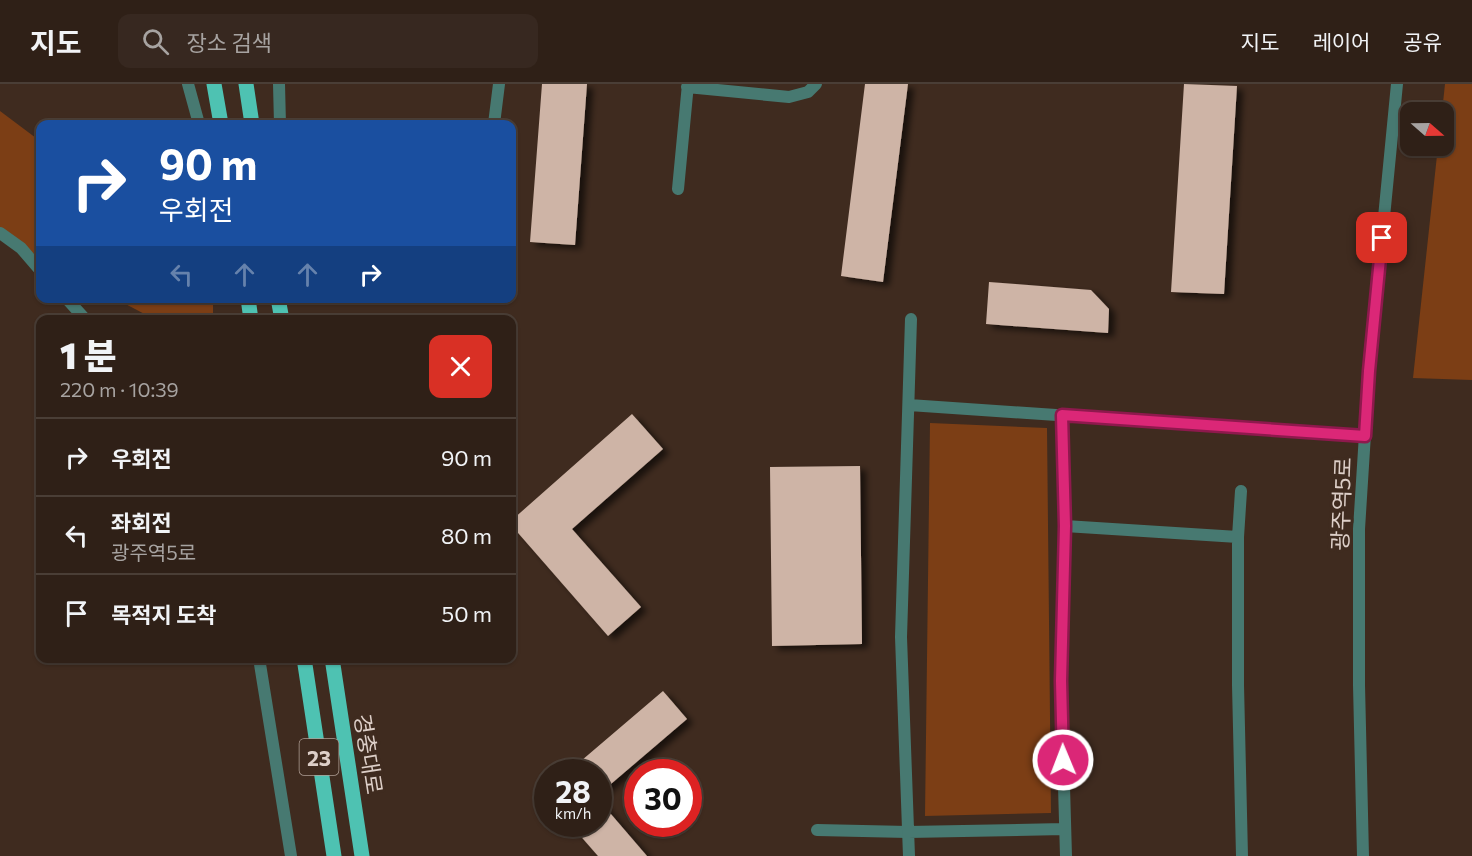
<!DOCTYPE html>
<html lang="ko">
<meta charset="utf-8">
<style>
body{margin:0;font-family:Commissioner,"Noto Sans KR",sans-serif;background:#372820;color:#f1f3f6;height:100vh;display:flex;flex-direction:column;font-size:22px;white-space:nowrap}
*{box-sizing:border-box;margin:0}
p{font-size:20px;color:#a7a3a1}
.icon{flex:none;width:33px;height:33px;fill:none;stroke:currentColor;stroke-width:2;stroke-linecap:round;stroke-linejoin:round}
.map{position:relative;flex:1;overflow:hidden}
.panel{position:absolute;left:36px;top:231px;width:480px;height:348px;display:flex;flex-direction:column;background:#2f2017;border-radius:12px;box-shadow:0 2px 4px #0004,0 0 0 2px #4a3e36}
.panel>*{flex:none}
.banner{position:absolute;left:36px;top:36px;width:480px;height:183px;border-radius:12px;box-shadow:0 2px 4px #0004,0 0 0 2px #4a3e36;background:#1a4fa0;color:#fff;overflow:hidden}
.needle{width:39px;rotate:110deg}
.controls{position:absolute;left:1400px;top:18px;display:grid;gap:12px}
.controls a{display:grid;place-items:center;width:54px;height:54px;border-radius:12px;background:#2f2017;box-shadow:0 2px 4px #0004,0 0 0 2px #4a3e36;font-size:30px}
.speed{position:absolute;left:534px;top:675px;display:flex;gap:12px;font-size:30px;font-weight:700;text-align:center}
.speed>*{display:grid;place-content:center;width:78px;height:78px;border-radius:50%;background:#2f2017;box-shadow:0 2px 4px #0004,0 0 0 2px #4a3e36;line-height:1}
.speed small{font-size:15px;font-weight:400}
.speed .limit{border:9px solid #d22;background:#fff;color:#111}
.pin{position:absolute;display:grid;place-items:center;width:51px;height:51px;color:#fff;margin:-26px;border-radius:12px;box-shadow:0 3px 9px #0006}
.me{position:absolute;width:66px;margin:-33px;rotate:359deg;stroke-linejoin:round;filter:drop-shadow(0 0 4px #0008)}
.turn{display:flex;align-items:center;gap:21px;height:126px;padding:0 24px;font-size:27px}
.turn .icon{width:78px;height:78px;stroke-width:2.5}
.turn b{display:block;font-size:42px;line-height:51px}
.lanes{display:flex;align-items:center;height:57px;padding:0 24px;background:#0003;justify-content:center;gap:30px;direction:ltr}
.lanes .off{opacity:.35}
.round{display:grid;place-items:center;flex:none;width:63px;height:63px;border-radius:12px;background:#372820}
.overview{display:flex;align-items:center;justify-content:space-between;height:102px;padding:0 24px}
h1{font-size:36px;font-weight:800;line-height:45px}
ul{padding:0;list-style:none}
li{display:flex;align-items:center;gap:18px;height:78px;padding:0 24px;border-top:2px solid #4a3e36}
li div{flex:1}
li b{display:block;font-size:22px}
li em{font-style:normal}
header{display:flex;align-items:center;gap:36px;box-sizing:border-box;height:84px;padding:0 30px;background:#2f2017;border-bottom:2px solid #4a3e36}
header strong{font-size:28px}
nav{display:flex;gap:33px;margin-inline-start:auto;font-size:21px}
.search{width:420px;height:54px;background:#372820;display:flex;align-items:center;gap:15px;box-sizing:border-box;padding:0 21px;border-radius:12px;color:#a7a3a1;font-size:22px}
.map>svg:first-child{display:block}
.green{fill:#7c3e15}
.building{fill:#ceb4a6;filter:url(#shadow)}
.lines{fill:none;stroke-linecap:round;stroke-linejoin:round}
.service{stroke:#477971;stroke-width:12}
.minor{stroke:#477971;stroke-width:12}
.tertiary{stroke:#477971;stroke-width:12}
.primary{stroke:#4ec2b2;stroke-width:15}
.route-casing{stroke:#8e194d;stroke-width:15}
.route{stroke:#db2777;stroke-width:10}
.labels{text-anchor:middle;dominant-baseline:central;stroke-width:6;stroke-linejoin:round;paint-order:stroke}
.shield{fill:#3f2b1f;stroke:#ae9e95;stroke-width:1.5}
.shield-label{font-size:21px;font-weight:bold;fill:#ddcfc8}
.street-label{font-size:22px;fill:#ddcfc8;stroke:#3f2b1f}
</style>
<header>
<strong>지도</strong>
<div class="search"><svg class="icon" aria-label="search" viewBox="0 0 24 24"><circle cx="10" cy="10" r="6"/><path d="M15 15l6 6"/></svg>장소 검색</div>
<nav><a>지도</a><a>레이어</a><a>공유</a></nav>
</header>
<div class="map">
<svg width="1472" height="772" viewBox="0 0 1472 772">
<defs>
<filter id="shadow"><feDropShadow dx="6" dy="4" stdDeviation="3" flood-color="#0009"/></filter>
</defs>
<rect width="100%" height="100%" fill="#3f2b1f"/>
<!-- green -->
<path class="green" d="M1445 0H1472V296L1413 294 1438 62H1443L1442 28Z
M0 27 40 57V173L0 151Z
M116 215H213V235H154Z
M930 339 1047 344 1051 729 925 732Z"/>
<!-- building -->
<path class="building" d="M542 0H587L575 161 530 158Z
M865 0H908L883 198 841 192Z
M1184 0 1237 2 1224 210 1171 208Z
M989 198 1091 206 1109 225 1108 249 986 240Z
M632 330 663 365 572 445 641 523 608 552 512 442V436Z
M860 382 862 560 772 562 770 383Z
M663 607 687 635 598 711V688H568Z
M598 715 647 772H598L570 740H598Z"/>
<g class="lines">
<!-- service -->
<path class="service" d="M687 3 789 13 808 8 816 0
M494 40 499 0
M678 105 688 0
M817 746 908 748"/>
<!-- minor -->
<path class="minor" d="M0 149 21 164 40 186
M66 214 86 236
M909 321 1365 352
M1062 331 1065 442 1061 597 1066 772
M1241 407 1238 453V601L1242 772
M1065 442 1238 453
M219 574V575
M259 574 291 772
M908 748 1064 745
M909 772 901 553 911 235"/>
<!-- tertiary -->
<path class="tertiary" d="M188 0 199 40
M279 0 280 40
M1363 772 1359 601V445L1369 287 1397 0"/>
<!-- primary -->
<path class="primary" d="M214 0 221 40
M246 0 252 40
M248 214 251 236
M278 214 282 236
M304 574 334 772
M332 574 362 772"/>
</g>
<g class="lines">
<!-- route casing -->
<g class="route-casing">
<path id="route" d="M1063 676 1061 597 1065 442 1062 331 1365 352 1369 287 1382 154"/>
</g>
<!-- route -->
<use href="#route" class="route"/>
</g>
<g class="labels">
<!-- shield labels -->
<rect class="shield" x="299.5" y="655" width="39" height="36" rx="4.5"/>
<g class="shield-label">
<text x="319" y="673">23</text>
</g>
<!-- street labels -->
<g class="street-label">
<text transform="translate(1341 420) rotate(-88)">광주역5로</text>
<text transform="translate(369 670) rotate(81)">경충대로</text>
</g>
</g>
</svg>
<div class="controls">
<a><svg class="needle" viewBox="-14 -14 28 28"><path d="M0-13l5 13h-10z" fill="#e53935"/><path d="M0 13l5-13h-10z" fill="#a7a3a1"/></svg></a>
</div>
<div class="speed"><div>28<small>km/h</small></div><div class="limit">30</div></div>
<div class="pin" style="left:1382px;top:154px;background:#d93025"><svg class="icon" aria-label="arrive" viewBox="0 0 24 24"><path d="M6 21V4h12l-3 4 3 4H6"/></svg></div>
<svg class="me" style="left:1063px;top:676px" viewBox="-20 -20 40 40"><circle r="17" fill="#db2777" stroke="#fff" stroke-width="3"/><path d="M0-11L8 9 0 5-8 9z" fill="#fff"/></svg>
<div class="banner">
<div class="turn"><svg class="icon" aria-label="right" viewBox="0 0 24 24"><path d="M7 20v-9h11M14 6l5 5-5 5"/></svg><div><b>90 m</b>우회전</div></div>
<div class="lanes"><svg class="icon off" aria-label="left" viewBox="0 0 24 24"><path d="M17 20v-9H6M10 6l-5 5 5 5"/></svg><svg class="icon off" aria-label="ahead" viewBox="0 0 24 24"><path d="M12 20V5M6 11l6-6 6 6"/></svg><svg class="icon off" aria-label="ahead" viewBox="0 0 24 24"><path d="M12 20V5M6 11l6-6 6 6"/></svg><svg class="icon" aria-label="right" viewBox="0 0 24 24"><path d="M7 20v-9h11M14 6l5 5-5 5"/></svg></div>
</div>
<section class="panel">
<div class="overview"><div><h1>1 분</h1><p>220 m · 10:39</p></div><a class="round" style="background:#d93025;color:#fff"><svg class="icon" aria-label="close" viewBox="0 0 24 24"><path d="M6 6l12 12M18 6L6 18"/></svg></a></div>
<ul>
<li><svg class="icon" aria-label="right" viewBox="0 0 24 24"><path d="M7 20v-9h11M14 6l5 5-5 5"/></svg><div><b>우회전</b></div><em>90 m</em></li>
<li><svg class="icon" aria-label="left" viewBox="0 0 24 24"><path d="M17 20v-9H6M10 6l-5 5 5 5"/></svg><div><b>좌회전</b><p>광주역5로</p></div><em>80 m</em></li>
<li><svg class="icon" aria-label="arrive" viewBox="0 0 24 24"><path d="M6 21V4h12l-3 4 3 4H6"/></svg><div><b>목적지 도착</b></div><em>50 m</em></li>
</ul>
</section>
</div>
